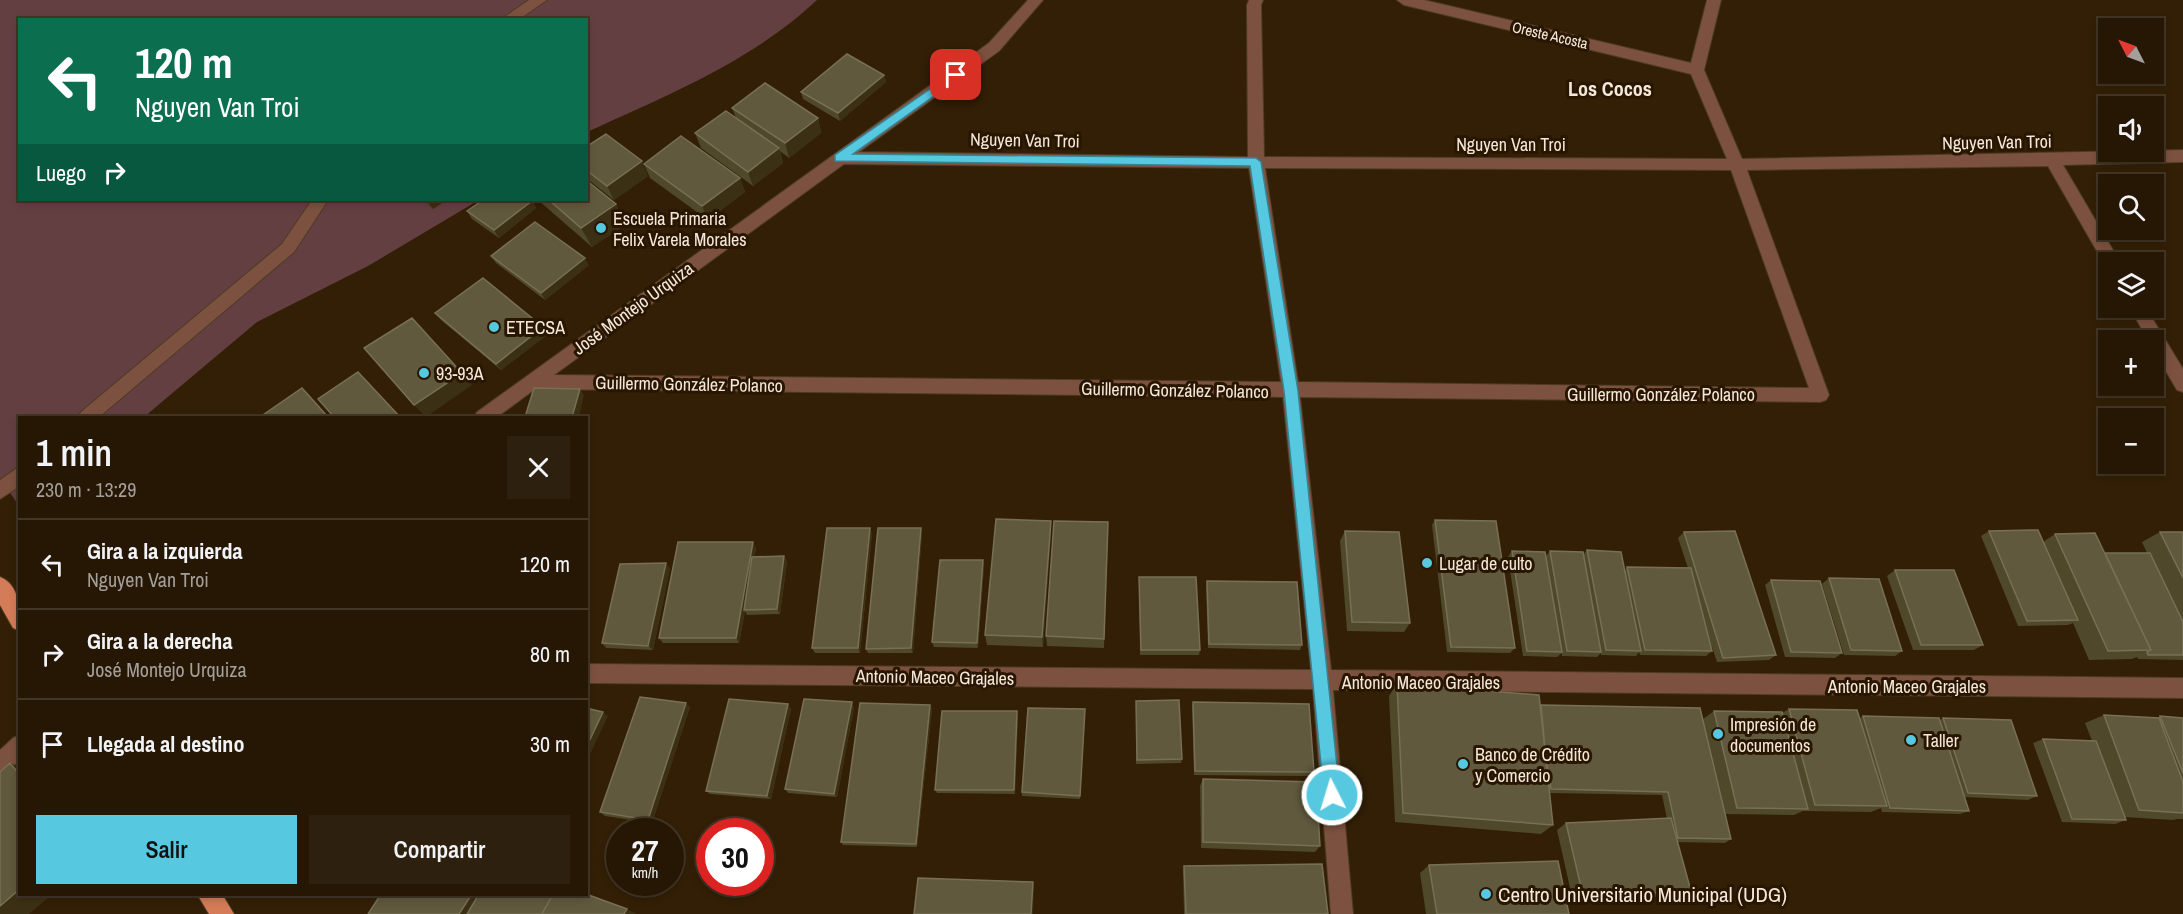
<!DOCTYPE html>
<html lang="es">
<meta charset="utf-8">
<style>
body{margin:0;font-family:"Archivo Narrow",sans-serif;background:#2e200e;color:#f1f3f6;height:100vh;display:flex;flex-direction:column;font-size:22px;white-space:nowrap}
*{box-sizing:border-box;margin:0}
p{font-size:20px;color:#a49f9a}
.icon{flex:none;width:33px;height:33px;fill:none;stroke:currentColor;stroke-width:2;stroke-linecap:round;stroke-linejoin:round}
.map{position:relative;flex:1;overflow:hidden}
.side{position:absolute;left:18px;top:416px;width:570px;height:480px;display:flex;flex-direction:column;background:#261704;border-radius:0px;box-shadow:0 3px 9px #0003,0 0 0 2px #423626}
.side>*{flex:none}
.banner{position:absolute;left:18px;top:18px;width:570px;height:183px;border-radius:0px;box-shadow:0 3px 9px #0003,0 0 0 2px #423626;background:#0b6e4f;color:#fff;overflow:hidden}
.needle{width:39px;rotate:312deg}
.tools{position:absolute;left:2098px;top:18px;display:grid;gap:12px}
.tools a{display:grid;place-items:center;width:66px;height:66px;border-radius:0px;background:#261704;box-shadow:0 3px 9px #0003,0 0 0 2px #423626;font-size:30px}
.speed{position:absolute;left:606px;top:818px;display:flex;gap:12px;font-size:30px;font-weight:700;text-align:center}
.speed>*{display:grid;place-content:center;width:78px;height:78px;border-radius:50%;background:#261704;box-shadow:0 3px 9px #0003,0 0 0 2px #423626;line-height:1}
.speed small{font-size:15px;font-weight:400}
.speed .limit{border:9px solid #d22;background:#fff;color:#111}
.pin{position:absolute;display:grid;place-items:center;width:51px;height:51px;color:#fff;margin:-26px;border-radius:12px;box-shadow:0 3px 9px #0006}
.me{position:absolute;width:66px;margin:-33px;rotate:355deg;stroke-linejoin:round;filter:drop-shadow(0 0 4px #0008)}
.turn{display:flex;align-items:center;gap:21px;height:126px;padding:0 18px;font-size:27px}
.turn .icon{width:78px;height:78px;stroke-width:2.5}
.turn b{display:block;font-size:42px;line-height:51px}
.then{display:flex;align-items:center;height:57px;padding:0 18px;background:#0003;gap:12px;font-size:22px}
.round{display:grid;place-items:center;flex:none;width:63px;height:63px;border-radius:0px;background:#2e200e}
.head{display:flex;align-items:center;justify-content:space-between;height:102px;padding:0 18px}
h1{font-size:36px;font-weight:600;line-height:45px}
.button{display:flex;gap:12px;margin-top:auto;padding:12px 18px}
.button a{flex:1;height:69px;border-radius:0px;background:#56c9e1;color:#111;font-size:24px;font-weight:600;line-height:69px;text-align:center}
.button a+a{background:#2e200e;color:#f1f3f6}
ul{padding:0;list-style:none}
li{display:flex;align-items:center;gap:18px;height:90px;padding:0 18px;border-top:2px solid #423626}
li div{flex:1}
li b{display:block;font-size:22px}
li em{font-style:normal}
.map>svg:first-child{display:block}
.green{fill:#643f42}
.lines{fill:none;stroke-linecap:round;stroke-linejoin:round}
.minor-casing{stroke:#4d3b24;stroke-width:2}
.major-casing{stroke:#4d3b24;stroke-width:2}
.minor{fill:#7c513f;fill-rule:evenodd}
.major{fill:#d47b57;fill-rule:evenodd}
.wall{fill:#4f482a}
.shaded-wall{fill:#3c3014}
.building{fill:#60593d;stroke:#787056;stroke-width:1.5}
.route{fill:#56c9e1;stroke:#388392;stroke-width:1.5}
.poi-dot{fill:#56c9e1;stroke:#281600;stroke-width:2}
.labels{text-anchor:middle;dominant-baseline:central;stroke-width:6;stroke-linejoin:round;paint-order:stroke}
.far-street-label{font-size:15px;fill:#f5e8da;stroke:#281600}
.street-label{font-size:18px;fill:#f5e8da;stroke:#281600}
.poi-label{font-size:18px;fill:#f5e8da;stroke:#281600;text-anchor:start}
.neighbourhood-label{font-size:20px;font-weight:bold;fill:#f5e8da;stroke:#281600}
.near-poi-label{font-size:21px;fill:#f5e8da;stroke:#281600;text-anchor:start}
</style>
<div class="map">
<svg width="2183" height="914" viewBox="0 0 2183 914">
<rect width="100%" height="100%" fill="#321f06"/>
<!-- green -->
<path class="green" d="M0 0H817C751 62 667 95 587 132L586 20H20V200H479L368 266 257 322 144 417H20V502L17 503 0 478Z"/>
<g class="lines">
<!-- minor casing -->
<g class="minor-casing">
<path id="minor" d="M529 0H547L518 20H500Z
M1028 0H1043L999 51 859 152 1248 157 1247 5 1249 0H1263L1261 5 1264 157 1727 159 1691 74 1404 5 1397 0H1424L1691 63 1707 0H1721L1704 70 1742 159 2183 150V162L2063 165 2120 262H2109V267H2106L2048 166 1747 170 1829 395 1826 400 1820 402 1300 397 1331 670 2183 678V698L1333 690 1353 914H1331L1313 689 586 683V664L1311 670 1283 397 535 389 497 417H474L477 412 989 43ZM844 164 1249 168 1281 382 554 375ZM1265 168 1731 170 1809 388 1298 382Z
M312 200H328L294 252 99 417H78L81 412 282 244Z
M2130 308H2146L2183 369V392L2177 390 2154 351V340H2148Z
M20 466V486L0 499V480Z
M20 735V760L7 772 0 775V750L13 738Z"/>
</g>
<!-- major casing -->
<g class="major-casing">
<path id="major" d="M0 577C21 585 20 613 20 631L13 628 0 605Z
M197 894H222L234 914H209Z"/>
</g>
<!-- minor -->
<use href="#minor" class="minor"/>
<!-- major -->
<use href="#major" class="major"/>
</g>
<!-- wall -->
<path class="wall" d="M884 75 886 82 840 121 803 99 801 92Z
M732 108 818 118 821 133 789 158 780 151 783 163 753 186 701 148 695 133 736 118Z
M586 147 648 176 614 200 586 178Z
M644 164 740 178 745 192 708 220 650 178Z
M421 200H447L433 209Z
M538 200H586L626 224 592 247Z
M532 201 536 208 499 238 472 219 467 211Z
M491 256 589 265 545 300 496 263Z
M435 313 548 334 501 370 441 320Z
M1435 520 1515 648 1510 653 1447 652 1432 525Z
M1108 522 1104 648 1047 646 1046 636Z
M1345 531 1410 623 1404 632 1347 631 1340 541Z
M1989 531 2043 542 2055 534 2105 553H2147L2142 542 2160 532H2183V660L2138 659 2137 657 2132 659 2089 660 2073 623 2068 625 2018 626 1981 536Z
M1051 532 1043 647 987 645 985 635Z
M1684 532 1776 655 1769 660 1717 662 1704 623 1712 651 1706 656 1640 655 1639 652 1636 656 1601 655V653L1597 657 1562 656V653L1557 657 1523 656 1508 557 1512 551 1546 556 1550 551 1583 555 1587 550 1625 570 1627 567 1688 568 1678 538Z
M872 533 860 653H815L812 648Z
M922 533 913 653H868L866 649Z
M756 548 754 557 784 556 787 562 780 614 747 615 745 611 739 643H663L659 638Z
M983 560 984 566 978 648 934 647 932 642Z
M670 568 653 650 606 648 602 643Z
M1895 570 1983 645 1974 650H1913L1887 576Z
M1139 577 1200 650 1199 655H1140Z
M1829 578 1902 651 1895 656 1844 655 1822 584Z
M1771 580 1842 653 1835 658 1785 657 1765 585Z
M1207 581 1302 645 1300 650 1208 648 1206 586Z
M1397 684 1541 705 1703 719 1714 711 1782 713 1789 709 1860 718 1863 716 1940 720 1943 718 2037 796 2028 800 1965 797 1969 811 1960 814 1882 812 1881 808 1871 812 1803 811 1794 815 1725 814 1731 839 1725 843 1677 842 1691 891 1678 896 1573 901 1557 830 1566 823 1667 819 1662 795 1550 793 1553 825 1541 834 1395 822 1389 696Z
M1136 701 1182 759 1181 763 1136 764Z
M1193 702 1314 772 1312 776 1194 775 1192 706Z
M788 704 791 709 771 799 710 794 706 791Z
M930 705 932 709 917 847 843 845 841 842Z
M690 707 652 823 605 816 600 812Z
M854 707 837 797 788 793 785 789Z
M1085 709 1080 799 1022 796V792Z
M2104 715 2157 718 2160 716 2183 718V819H2177L2173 820 2124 817 2126 820 2115 824 2062 822 2033 743 2043 739 2092 741 2085 723Z
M1018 716 1015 794 937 793 935 790Z
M1203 779 1320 846 1315 852 1201 848 1200 786Z
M1429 865 1569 914H1426L1420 873Z
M1184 866 1328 914H1184L1183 871Z"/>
<!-- shaded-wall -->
<path class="shaded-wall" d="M884 75 886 82 840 121 838 113Z
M818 118 821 133 789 158 785 143Z
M779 148 783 163 753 186 748 172Z
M642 161 648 176 614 200 607 186Z
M740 178 745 192 708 220 702 206Z
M426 200H447L433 209Z
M532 201 536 208 499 238 494 230Z
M616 204 626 224 592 247 581 228Z
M585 258 589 265 545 300 541 293Z
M543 327 548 334 501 370 496 364Z
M462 373 472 385 426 417 414 405Z
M580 389 584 395 579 417H572Z
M1051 521V532L1043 647 1042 637Z
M870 528 872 533 860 653 858 648Z
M921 528 922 533 913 653 911 648Z
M753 542 756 548 739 643 736 638Z
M784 556 787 562 780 614 777 609Z
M983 560 984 566 978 648 977 643Z
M666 563 670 568 653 650 648 646Z
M852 702 854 707 837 797 834 794Z
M686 703 690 707 652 823 648 820Z
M788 704 791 709 771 799 767 796Z
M930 705 932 709 917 847 916 844Z
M1017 711 1018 716 1015 794 1014 790Z
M603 712 608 716 586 763V748Z
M10 763 20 767V775Z
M1033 882 1034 887 1033 914H1031Z
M20 889V894H53L29 914H0V906Z
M472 894H487L475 914H459Z
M627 909 637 914H624Z"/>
<!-- building -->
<path class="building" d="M847 54 884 75 838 113 801 92Z
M765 83 818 118 785 143 732 108Z
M726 111 779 148 748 172 695 133Z
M606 134 642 161 607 186 586 170V147Z
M681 136 740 178 702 206 644 164Z
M586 180 616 204 581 228 549 200H586Z
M483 200H530L532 201 494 230 467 211Z
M535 222 585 258 541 293 491 256Z
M483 278 543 327 496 364 435 313Z
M412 318 462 373 414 405 364 348Z
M358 372 400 417H334L318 399Z
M302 388 328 417H260Z
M534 388 580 389 572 417H525Z
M996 519 1051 521 1042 637 985 635Z
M1435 520 1496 521 1515 648 1451 647Z
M1054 521 1108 522 1104 639 1046 636Z
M827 528H870L858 648H812Z
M878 528H921L911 648 866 649Z
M2038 530 2078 620 2027 621 1989 531Z
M1345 531 1399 532 1410 623 1352 622Z
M1735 531 1776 655 1723 658 1684 532Z
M2160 532H2183V578Z
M2095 533 2151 650 2108 651 2055 534Z
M678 542H753L736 638H659Z
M1587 550 1621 552 1641 651 1606 650Z
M1512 551 1545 552 1562 652 1527 651Z
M1550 551 1583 552 1601 652 1567 651Z
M2105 553H2150L2183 622V655H2148L2147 652 2151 650Z
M784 556 777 609 744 610 752 557Z
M940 560H983L977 643 932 642Z
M666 563 648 646 602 643 620 564Z
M1627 567 1691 568 1712 651 1645 650Z
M1895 570H1954L1983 645H1921Z
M1139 577H1196L1200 650H1141Z
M1829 578 1879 579 1902 651 1851 650Z
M1771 580 1820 581 1842 653 1791 652Z
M1207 581 1297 582 1302 645 1209 644Z
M1397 684 1539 695 1553 825 1403 813Z
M640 697 686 703 648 820 600 812Z
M729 699 788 704 767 796 706 791Z
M804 699 852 702 834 794 785 789Z
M1179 700 1182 759 1137 760 1136 701Z
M1193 702 1309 704 1314 772 1195 771Z
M860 703 930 705 916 844 841 842Z
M1541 705 1700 708 1731 839 1678 838 1668 792 1551 789 1546 760Z
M586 708 603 712 586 748Z
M1028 708 1085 709 1080 796 1022 792Z
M1789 709 1857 710 1887 806 1815 805Z
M942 711H1017L1014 790H935Z
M1714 711 1782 712 1808 809 1737 808Z
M2104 715 2159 718 2183 782V813L2139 810Z
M1863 716 1939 718 1969 811 1890 808Z
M2160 716 2183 718V773Z
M1943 718 2011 720 2037 796 1968 793Z
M2043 739 2096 741 2126 820 2072 819Z
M10 763 20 775V889L0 906V772Z
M1203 779 1316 782 1320 846 1203 842Z
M1671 818 1691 891 1583 896 1566 823Z
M1558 861 1569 914H1437L1429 865Z
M1322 864 1328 914H1186L1184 866Z
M918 878 1033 882 1031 914H914Z
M381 894H472L459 914H368Z
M479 894H553L542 914H467Z
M553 894H586L627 909 624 914H542Z"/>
<!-- route -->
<path class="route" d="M956 71 959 72V78L853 154 1256 158 1261 162 1298 391 1340 795 1338 800 1332 803 1326 800 1324 795 1284 391 1250 166 835 161V155Z"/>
<!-- markers -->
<g class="poi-dot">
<circle cx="601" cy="228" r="6"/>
<circle cx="494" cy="327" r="6"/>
<circle cx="424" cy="373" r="6"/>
<circle cx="1427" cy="563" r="6"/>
<circle cx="1718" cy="734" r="6"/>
<circle cx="1911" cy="740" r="6"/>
<circle cx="1463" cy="764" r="6"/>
<circle cx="1486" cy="894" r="6"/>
</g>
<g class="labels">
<!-- far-street labels -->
<g class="far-street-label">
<text transform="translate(1550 35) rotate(13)">Oreste Acosta</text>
</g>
<!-- street labels -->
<g class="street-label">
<text transform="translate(1025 140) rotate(1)">Nguyen Van Troi</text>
<text transform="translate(1997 142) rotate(-1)">Nguyen Van Troi</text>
<text x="1511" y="144">Nguyen Van Troi</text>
<text transform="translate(633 308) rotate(-36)">José Montejo Urquiza</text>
<text transform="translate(689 384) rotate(1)">Guillermo González Polanco</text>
<text transform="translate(1175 390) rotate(1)">Guillermo González Polanco</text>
<text x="1661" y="394">Guillermo González Polanco</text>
<text transform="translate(935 677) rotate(1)">Antonio Maceo Grajales</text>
<text x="1421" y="682">Antonio Maceo Grajales</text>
<text x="1907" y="686">Antonio Maceo Grajales</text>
</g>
<!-- poi labels -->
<g class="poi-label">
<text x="613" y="218">Escuela Primaria<tspan x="613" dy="21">Felix Varela Morales</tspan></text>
<text x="506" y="327">ETECSA</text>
<text x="436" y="373">93-93A</text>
<text x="1439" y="563">Lugar de culto</text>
<text x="1730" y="724">Impresión de<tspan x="1730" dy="21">documentos</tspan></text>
<text x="1923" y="740">Taller</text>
<text x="1475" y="754">Banco de Crédito<tspan x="1475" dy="21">y Comercio</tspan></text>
</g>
<!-- neighbourhood labels -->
<g class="neighbourhood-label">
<text x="1610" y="88">Los Cocos</text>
</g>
<!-- near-poi labels -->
<g class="near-poi-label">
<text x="1498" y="894">Centro Universitario Municipal (UDG)</text>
</g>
</g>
</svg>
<div class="tools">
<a><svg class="needle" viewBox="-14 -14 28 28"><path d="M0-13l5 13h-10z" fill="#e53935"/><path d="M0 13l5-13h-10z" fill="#a49f9a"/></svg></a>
<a><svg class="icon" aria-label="sound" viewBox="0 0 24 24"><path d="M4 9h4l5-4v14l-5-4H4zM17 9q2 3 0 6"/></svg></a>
<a><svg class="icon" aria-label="search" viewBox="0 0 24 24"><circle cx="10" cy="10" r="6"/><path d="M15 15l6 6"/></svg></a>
<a><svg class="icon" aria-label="layers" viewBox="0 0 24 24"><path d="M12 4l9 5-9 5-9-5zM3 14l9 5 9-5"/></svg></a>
<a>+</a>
<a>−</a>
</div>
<div class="speed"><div>27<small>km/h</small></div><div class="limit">30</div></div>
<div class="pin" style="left:956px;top:75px;background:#d93025"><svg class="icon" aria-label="arrive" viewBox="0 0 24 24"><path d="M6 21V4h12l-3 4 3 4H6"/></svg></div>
<svg class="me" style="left:1332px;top:795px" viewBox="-20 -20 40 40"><circle r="17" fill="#56c9e1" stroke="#fff" stroke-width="3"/><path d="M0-11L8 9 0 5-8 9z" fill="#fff"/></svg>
<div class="banner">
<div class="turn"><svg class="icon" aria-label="left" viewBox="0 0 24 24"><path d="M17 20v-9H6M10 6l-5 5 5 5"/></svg><div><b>120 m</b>Nguyen Van Troi</div></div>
<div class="then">Luego<svg class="icon" aria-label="right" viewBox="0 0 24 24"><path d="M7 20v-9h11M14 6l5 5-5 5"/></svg></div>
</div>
<section class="side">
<div class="head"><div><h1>1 min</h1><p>230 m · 13:29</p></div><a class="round"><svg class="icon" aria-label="close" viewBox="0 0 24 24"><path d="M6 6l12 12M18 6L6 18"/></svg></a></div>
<ul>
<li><svg class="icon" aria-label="left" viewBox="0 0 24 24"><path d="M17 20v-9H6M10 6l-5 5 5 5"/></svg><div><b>Gira a la izquierda</b><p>Nguyen Van Troi</p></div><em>120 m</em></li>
<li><svg class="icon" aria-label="right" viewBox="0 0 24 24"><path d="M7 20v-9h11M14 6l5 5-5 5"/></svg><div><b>Gira a la derecha</b><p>José Montejo Urquiza</p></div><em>80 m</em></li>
<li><svg class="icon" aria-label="arrive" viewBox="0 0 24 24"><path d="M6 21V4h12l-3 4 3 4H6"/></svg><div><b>Llegada al destino</b></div><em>30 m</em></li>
</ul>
<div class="button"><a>Salir</a><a>Compartir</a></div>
</section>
</div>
